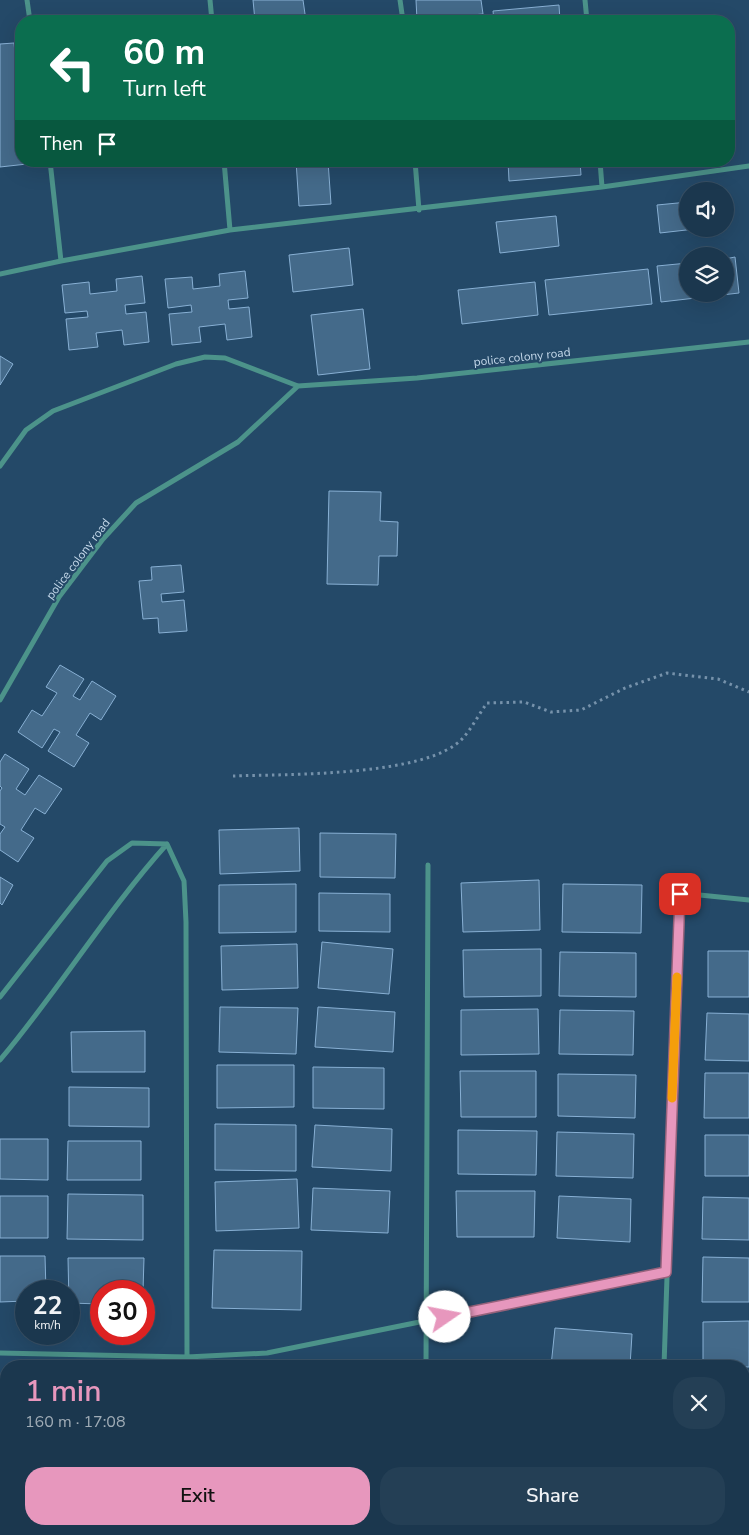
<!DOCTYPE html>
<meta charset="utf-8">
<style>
body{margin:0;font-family:"Nunito Sans",sans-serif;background:#243f55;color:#f1f3f6;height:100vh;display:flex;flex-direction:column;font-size:19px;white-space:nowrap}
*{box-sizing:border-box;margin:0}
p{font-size:16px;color:#a0acb6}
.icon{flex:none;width:28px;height:28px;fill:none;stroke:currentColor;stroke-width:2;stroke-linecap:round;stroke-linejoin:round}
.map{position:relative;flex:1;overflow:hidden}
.drawer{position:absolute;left:0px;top:1360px;width:750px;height:175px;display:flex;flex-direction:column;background:#1b374e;border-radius:20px 20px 0 0;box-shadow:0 5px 20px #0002,0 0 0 1px #395166}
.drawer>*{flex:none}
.banner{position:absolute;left:15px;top:15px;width:720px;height:152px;border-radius:20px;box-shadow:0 5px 20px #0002,0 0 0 1px #395166;background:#0b6e4f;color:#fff;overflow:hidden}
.tools{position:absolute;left:679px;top:182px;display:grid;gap:10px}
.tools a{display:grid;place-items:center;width:55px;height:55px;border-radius:50%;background:#1b374e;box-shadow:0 5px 20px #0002,0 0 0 1px #395166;font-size:25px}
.speed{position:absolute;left:15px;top:1280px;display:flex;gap:10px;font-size:25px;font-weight:700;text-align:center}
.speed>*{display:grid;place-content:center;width:65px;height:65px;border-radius:50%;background:#1b374e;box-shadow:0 5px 20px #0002,0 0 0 1px #395166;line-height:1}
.speed small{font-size:12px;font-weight:400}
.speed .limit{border:8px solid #d22;background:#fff;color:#111}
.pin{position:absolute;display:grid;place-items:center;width:42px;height:42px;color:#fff;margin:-21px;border-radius:10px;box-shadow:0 2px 8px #0006}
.me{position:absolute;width:55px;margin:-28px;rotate:78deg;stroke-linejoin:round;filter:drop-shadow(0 0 4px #0008)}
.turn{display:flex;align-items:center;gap:18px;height:105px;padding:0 25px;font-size:22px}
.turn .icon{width:65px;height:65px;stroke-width:2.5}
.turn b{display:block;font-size:35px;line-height:42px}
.then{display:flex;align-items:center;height:48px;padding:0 25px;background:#0003;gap:10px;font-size:19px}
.round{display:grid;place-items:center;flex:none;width:52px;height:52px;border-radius:20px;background:#243f55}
.head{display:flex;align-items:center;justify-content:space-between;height:85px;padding:0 25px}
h1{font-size:30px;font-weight:600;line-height:38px;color:#e797bd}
.primary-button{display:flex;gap:10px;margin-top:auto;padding:10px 25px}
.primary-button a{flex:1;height:58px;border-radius:20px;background:#e797bd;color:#111;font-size:20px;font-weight:600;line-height:58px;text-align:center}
.primary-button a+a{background:#243f55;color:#f1f3f6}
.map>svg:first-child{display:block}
.building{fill:#446a8a;stroke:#88b0d4}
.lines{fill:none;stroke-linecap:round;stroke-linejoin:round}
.path{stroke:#7692ab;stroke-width:3;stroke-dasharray:2.5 4;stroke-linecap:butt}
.minor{stroke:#4c938a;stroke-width:5}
.route-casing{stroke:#96627b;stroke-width:12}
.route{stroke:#e797bd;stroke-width:9}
.slow{stroke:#f59e0b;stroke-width:9}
.labels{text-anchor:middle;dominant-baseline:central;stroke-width:4;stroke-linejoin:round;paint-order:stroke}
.street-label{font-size:12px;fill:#c3d7e9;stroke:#244968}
</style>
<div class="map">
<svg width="749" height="1535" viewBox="0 0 749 1535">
<rect width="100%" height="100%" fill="#244968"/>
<!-- building -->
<path class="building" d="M253 0H303L306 21H255Z
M416 0H481L483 14 417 20Z
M559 5 560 21H494L493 11Z
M14 43 21 111V161H26L27 164 0 167V44Z
M296 161H328L331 204 299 206Z
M508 161H580L581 175 509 181Z
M617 161H683L684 162 618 167Z
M688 202V229H695L660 233 657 205Z
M556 216 559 246 500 253 496 222Z
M349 248 353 285 293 292 289 255Z
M735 257 739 293 661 302 657 266 688 263V294H725V259Z
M648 269 652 304 549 315 545 280Z
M245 271 248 298 228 300 229 309 249 307 252 337 227 340 225 324 199 327 201 342 172 345 169 314 192 312 191 305 168 308 165 279 192 277 193 289 220 286 219 274Z
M142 276 145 303 125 305 126 314 146 312 149 342 124 345 122 330 96 333 98 347 69 350 66 319 88 317 87 311 65 313 62 285 89 282 90 294 117 291 116 279Z
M535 282 538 315 462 324 458 290Z
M363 309 370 369 318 375 311 315Z
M0 356 13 364 0 385Z
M329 491 381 492 380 521 398 522 397 556H379L378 585 327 584Z
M181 565 184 592 161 594 162 602 184 600 187 631 159 633 158 618 143 619 139 581 152 580 151 567Z
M60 665 84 679 73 696 80 700 92 681 116 696 101 720 90 713 76 735 89 743 74 767 48 751 60 732 54 729 42 748 18 732 32 710 42 716 57 693 46 687Z
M5 754 29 769 16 789 25 795 39 775 62 789 45 814 35 808 21 830 34 838 18 862 0 850V834L5 827 0 824V791L2 788 0 786V762Z
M299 828 300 871 220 874 219 830Z
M320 833 396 834 395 878 320 877Z
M0 877 13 885 2 905 0 903Z
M539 880 540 930 463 932 461 883Z
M296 884V932L219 933V885Z
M563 884 642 885 641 933 562 932Z
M319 893 390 894V932L319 931Z
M322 942 393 949 389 994 318 988Z
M297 944 298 988 222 990 221 946Z
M541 949V996L464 997 463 950Z
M708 951H749V997H708Z
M560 952 636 953V997L559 996Z
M220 1007 298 1008 296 1054 219 1052Z
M318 1007 395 1012 393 1052 315 1047Z
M538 1009 539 1054 461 1055V1010Z
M560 1010 634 1011 633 1055 559 1054Z
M707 1013 749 1014V1061L705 1060Z
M145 1031V1072H72L71 1032Z
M217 1065H294V1107L217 1108Z
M313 1067 384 1068V1109L313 1108Z
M460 1071H536V1117H461Z
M705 1073H749V1118H704Z
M558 1074 636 1075 635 1118 558 1116Z
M69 1087 149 1088V1127L69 1126Z
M215 1124 296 1125V1171L215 1170Z
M315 1125 392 1129 391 1171 312 1167Z
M458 1130 537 1131 536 1175 458 1174Z
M557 1132 634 1134 633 1178 556 1176Z
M705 1135H749V1176H705Z
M0 1139H48V1180L0 1179Z
M68 1141H141V1180H67Z
M297 1179 299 1228 216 1231 215 1182Z
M313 1188 390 1191 388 1233 311 1230Z
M456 1191H535L534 1237H457Z
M68 1194 143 1195V1240L67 1239Z
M0 1196H48V1238H0Z
M559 1196 631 1199 630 1242 557 1238Z
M703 1197 749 1198V1240L702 1239Z
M214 1250 302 1251 301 1310 212 1308Z
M0 1256H45L46 1291H26V1301L0 1302Z
M703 1257 749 1258V1302H702Z
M68 1258H144L143 1291H101V1304L69 1303Z
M749 1321V1367L703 1366V1322Z
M555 1328 632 1334 630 1366H551Z
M744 1387H749V1430H744Z
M7 1529H54V1535H6Z
M63 1529H137V1535H63Z
M211 1529H287V1535H211Z
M308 1529H379V1535H308Z
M452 1529H531V1535H452Z
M550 1529H627V1535H550Z"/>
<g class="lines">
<!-- path -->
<path class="path" d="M233 776C285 774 428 777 463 738 472 728 479 714 487 703L524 702 551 712 581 710 625 688 667 673 718 679 749 692"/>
<!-- minor -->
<path class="minor" d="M27 0 30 21
M210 0 212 21
M400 0 403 21
M585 0 587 21
M224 161 230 230
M415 161 419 210
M600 161 602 187
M61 261 230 230 602 187 749 166
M0 274 61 261 50 161
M0 466 26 430 53 411 176 364 205 357 225 358 298 386 417 378 749 342
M0 700 59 597 103 539 136 503 238 442 298 386
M167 844 184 881 186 922 187 1357
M0 997 107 861 132 843 167 844
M0 1060C59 990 106 912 167 844
M0 1353 187 1357 267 1353 666 1272
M426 1366 428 865
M664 1366 680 893 749 900
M0 1463H6
M168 1535 169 1529
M424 1535V1529
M660 1535V1529"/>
</g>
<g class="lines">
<!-- route casing -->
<g class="route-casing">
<path id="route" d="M445 1317 666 1272 680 894"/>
</g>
<!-- route -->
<use href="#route" class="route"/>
<!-- slow -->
<path class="slow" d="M672 1098 677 977"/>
</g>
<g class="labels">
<!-- street labels -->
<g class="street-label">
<text transform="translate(522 357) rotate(-6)">police colony road</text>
<text transform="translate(78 559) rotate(-53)">police colony road</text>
</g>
</g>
</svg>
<div class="tools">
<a><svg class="icon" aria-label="sound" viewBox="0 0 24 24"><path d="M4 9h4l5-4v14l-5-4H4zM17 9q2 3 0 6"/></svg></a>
<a><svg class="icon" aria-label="layers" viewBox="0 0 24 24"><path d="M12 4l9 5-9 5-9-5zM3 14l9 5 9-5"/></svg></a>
</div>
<div class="speed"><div>22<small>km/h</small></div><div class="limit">30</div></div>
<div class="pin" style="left:680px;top:894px;background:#d93025"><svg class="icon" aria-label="arrive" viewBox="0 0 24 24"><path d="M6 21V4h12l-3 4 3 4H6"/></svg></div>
<svg class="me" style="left:445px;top:1317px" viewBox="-20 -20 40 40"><circle r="19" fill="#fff"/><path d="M0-13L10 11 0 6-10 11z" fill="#e797bd"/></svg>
<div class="banner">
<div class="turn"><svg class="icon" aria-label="left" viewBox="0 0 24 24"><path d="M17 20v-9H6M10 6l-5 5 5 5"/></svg><div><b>60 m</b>Turn left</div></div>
<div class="then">Then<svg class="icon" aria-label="arrive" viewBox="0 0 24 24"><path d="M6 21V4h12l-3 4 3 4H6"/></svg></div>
</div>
<section class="drawer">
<div class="head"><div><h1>1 min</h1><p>160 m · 17:08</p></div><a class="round"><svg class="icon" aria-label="close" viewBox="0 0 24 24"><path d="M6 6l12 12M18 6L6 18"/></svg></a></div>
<div class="primary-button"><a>Exit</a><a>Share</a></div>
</section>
</div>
